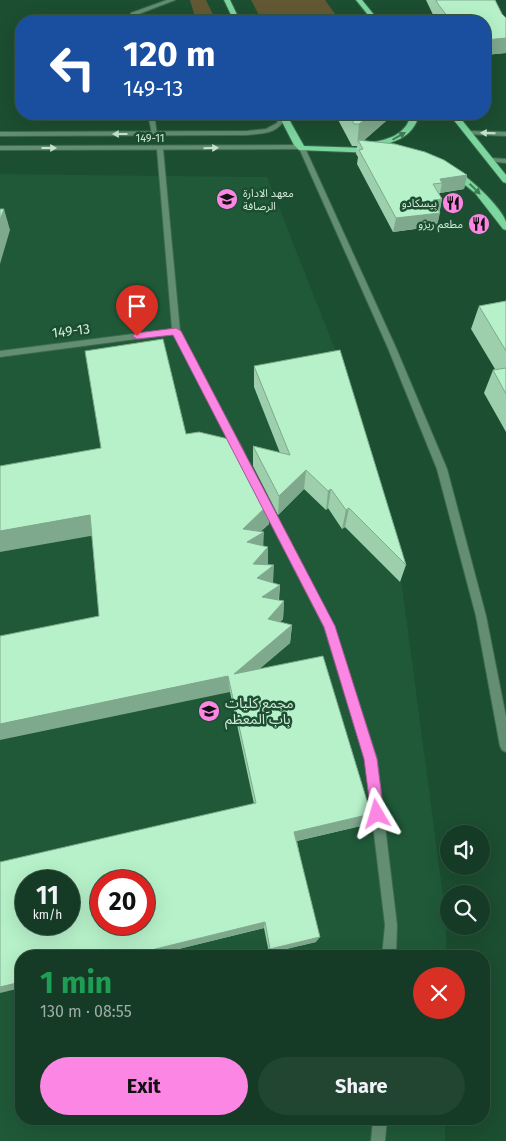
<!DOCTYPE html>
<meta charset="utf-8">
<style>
body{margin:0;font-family:"Fira Sans","Noto Sans Arabic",sans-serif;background:#224532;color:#f1f3f6;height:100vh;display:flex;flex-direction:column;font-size:19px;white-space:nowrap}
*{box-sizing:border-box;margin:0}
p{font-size:16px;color:#9dada7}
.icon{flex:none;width:28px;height:28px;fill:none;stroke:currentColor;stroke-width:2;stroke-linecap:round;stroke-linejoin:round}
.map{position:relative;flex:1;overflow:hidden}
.drawer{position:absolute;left:15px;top:950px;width:475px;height:175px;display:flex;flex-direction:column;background:#153a25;border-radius:20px;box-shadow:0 5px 20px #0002,0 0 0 1px #345442}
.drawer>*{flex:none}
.hud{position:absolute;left:15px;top:15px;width:476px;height:105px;border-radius:20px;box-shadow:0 5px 20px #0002,0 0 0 1px #345442;background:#1a4fa0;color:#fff;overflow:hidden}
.tools{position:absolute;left:440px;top:825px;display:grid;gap:10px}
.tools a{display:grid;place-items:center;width:50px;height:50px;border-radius:50%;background:#153a25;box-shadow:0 5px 20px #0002,0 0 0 1px #345442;font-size:25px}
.speed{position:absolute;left:15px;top:870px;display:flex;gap:10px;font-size:25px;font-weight:700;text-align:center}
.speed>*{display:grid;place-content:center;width:65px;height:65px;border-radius:50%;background:#153a25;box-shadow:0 5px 20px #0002,0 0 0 1px #345442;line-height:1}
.speed small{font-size:12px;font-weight:400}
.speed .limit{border:8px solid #d22;background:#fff;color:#111}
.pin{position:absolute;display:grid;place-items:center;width:42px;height:42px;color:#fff;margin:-51px -21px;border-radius:50% 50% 50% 0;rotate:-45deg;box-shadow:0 0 5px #0007}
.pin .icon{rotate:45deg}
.me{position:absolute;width:55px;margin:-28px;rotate:353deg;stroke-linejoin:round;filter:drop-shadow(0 0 4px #0008)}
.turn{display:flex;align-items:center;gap:18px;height:105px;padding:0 25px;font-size:22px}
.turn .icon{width:65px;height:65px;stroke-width:2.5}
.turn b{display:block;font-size:35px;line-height:42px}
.round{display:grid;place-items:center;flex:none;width:52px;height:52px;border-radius:26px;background:#224532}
.overview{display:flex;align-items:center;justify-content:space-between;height:85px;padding:0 25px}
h1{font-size:30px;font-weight:700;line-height:38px;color:#1e9e55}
.button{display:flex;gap:10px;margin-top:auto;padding:10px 25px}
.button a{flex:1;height:58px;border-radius:30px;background:#fc86e4;color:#111;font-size:20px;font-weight:700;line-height:58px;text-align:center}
.button a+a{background:#224532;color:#f1f3f6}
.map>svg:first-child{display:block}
.built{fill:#1f5938;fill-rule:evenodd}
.green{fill:#625934}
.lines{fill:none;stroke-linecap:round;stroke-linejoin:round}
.service-casing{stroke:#3d6a4f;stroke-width:2}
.minor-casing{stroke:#3d6a4f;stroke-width:2}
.tertiary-casing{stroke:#3d6a4f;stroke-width:2}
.primary-casing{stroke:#3d6a4f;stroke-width:2}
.service{fill:#638e72;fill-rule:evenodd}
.minor{fill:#638e72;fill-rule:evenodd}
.tertiary{fill:#638e72;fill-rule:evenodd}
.primary{fill:#7cd79e;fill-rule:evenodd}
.wall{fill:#9dcfad}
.shaded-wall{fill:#7fa98d}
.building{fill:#b6f1c9;stroke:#7fa98d;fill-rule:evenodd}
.oneway{fill:#c6e2cf}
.oneway2{fill:#3e7e57}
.route{fill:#fc86e4;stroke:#a45794}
.labels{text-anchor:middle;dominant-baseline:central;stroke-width:5;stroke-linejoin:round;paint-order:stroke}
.far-street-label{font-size:11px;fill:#d1ebd9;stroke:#1c4e31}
.far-poi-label{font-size:11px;fill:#d1ebd9;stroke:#1c4e31;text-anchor:end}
.street-label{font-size:14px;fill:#d1ebd9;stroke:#1c4e31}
.poi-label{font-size:14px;fill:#d1ebd9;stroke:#1c4e31;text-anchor:start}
</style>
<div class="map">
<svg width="506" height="1141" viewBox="0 0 506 1141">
<rect width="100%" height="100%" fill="#1c4e31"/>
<!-- built -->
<path class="built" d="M0 174 267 177 336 352 396 540 446 919V956H21V1119H445V1141H0ZM26 881H69V924H26ZM101 881H144V924H101Z"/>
<!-- green -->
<path class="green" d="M190 0H206L216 21H159L195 17Z
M251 0H325L340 21H262Z
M179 114H243L237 117 181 121Z"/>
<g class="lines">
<!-- service casing -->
<g class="service-casing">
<path id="service" d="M167 0H175L136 15 135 21H129L131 13Z
M148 114H154L157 135 152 134Z
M160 147 163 149 180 331 244 452 239 455 234 452 174 334 0 357V351L172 329 157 149Z
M264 496 267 497 334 626 377 759 397 925 396 956H382L385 925 365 759 324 627 259 500Z
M373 1119H387L385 1141H371Z"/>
</g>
<!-- minor casing -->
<g class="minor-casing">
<path id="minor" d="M469 131 506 132V136L467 134V132Z
M300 147 305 148 396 348 447 469 486 616 506 717V752L502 750 500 746 476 616 437 469 388 348 299 148Z
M491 158 506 159V163L489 161 488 160Z"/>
</g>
<!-- tertiary casing -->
<g class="tertiary-casing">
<path id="tertiary" d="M281 115 286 116C279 134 264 133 247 135L0 136V132L247 131 266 129 277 123Z
M0 146 301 145 304 147 301 149 0 150Z"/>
</g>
<!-- primary casing -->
<g class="primary-casing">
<path id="primary" d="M224 0H230L240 21H234Z
M356 0H362L379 21H373Z
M278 114H286L304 146 366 148 363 146 364 144C385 140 406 137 411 114H419C414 139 390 144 368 148L377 149V153H374L299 150 294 145Z
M449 114H457L506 175V183L503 182Z
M450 169C462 168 503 209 506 222 506 224 506 227 506 230L503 229 475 193 450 173Z"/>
</g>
<!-- service -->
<use href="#service" class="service"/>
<!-- minor -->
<use href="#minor" class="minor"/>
<!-- tertiary -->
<use href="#tertiary" class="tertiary"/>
<!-- primary -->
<use href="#primary" class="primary"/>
</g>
<!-- wall -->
<path class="wall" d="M426 0H495L502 14 506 18V53L485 55V21H436Z
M335 114H394L363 141 467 175 464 189 440 193 439 194 442 199 437 226 393 232 357 164 358 157 356 154 357 146H352Z
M506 301V432L484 393 493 370 495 369 471 329 479 306Z
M254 366 406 565 400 582 345 527 342 529 328 508 326 510 304 489 278 515 253 466V446L280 453 254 387Z
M186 434 269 524 261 531 263 546 273 583 280 585 279 600 284 601 283 619 280 622 292 625 290 643 259 669 365 825 297 841 316 942 269 953 264 928 150 956H21L254 804 230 692 99 616 92 535Z"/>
<!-- shaded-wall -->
<path class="shaded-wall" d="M506 38V53L485 55V40Z
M372 114H394L360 144 358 140 357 146 359 124Z
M467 175 464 189 440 193 442 183 440 179Z
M442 199 439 213 433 200Z
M4 209 10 230 0 264V220Z
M440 213 437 226 393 232 396 218Z
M306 470 304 489 278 515 279 496Z
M331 489 328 508 326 510 328 491Z
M270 503 269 524 255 537 264 532 263 551 247 562 243 529Z
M349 508 345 527 342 529 346 510Z
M90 515 96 535 0 552V531Z
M268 547V566L253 564Z
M274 565 273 584 257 578Z
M280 585 278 603 262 597Z
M284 601 283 619 267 636 268 619Z
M292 625 290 643 235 690 234 674Z
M228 676 230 692 0 740V724Z
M371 814 365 825 292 842 294 832Z
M265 922 264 928 150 956H127Z
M320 937 316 942 269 953 270 949Z
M21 982V988L0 993V987Z"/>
<!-- building -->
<path class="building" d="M436 0H495L502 14 506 18V38L485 40V21H451L438 4Z
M349 114H372L359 124H354Z
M358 140 395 144 425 152 444 160 467 175 440 179 442 183 433 184 442 199 433 200 440 213 396 218 359 150 363 149Z
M0 209H4L0 220Z
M506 301V351L479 306Z
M163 339 186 434 199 432 237 441 270 503 243 529 264 532 247 542 268 547 253 564 274 565 257 578 280 585 262 597 284 601 268 619 292 625 234 674 323 656 371 814 294 832 320 937 270 949 265 922 127 956H21V982L0 987V862L256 803 228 676 0 724V636L99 616 90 515 0 531V466L101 448 85 351ZM26 881H69V924H26ZM101 881H144V924H101Z
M340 350 406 565 349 508 346 510 331 489 328 491 306 470 279 496 253 446 290 455 254 366Z
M506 368V394L493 370Z"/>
<!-- one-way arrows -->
<defs><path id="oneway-solid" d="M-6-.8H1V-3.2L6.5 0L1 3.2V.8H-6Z" transform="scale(1.25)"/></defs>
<g class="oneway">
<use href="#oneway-solid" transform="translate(488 133) rotate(-179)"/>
<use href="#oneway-solid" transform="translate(120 134) rotate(180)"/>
<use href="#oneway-solid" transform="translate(49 148)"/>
<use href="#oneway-solid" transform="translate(211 148) rotate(-1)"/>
</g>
<g class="oneway2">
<use href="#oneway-solid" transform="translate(399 136) rotate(-30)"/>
<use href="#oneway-solid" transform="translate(475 189) rotate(44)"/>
</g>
<!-- route -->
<path class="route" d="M176 328 181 331 335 626 377 759 384 814 382 819 377 821 373 819 371 814 364 759 324 627 173 335 137 339 132 336 137 333Z"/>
<!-- icons -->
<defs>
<g id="school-disc" transform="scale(1.125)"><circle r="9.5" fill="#fc86e4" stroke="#1c4e31"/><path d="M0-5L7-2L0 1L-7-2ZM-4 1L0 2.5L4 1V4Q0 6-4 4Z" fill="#111"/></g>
<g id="restaurant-disc" transform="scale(1.125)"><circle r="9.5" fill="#fc86e4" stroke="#1c4e31"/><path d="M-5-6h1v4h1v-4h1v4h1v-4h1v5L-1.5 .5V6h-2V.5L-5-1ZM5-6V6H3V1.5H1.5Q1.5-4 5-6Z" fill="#111"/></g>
<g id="university-disc" transform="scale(1.125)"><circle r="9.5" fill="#fc86e4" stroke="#1c4e31"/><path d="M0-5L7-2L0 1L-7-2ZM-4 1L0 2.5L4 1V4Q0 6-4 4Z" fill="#111"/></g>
</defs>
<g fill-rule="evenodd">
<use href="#school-disc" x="227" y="199"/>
<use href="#restaurant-disc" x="453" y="203"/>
<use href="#restaurant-disc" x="479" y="224"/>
<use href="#university-disc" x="209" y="711"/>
</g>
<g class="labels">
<!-- far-street labels -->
<g class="far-street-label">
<text x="150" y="138">149-11</text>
</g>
<!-- far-poi labels -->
<g class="far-poi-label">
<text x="243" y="193" text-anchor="start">معهد الادارة<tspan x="243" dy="13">الرصافة</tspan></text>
<text x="437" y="203">بيسكادو</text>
<text x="463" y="224">مطعم ريزو</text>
</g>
<!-- street labels -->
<g class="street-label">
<text transform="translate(71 331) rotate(-7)">149-13</text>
</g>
<!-- poi labels -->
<g class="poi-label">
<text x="225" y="703">مجمع كليات<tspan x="225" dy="16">باب المعظم</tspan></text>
</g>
</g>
</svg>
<div class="tools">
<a><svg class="icon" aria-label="sound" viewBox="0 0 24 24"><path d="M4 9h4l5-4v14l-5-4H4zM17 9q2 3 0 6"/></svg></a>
<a><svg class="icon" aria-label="search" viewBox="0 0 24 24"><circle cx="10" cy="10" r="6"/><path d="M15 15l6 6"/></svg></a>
</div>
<div class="speed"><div>11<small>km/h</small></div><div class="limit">20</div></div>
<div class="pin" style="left:137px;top:336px;background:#d93025"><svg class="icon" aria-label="arrive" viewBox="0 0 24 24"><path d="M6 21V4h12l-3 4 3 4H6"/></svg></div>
<svg class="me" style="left:377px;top:814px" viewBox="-20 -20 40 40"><path d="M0-17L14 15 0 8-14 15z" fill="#fc86e4" stroke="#fff" stroke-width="4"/></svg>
<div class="hud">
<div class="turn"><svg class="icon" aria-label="left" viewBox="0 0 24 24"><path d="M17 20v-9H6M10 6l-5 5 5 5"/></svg><div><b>120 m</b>149-13</div></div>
</div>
<section class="drawer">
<div class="overview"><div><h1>1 min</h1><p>130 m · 08:55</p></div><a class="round" style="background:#d93025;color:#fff"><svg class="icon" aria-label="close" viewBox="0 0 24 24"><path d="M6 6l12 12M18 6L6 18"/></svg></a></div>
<div class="button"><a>Exit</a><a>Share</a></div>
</section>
</div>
